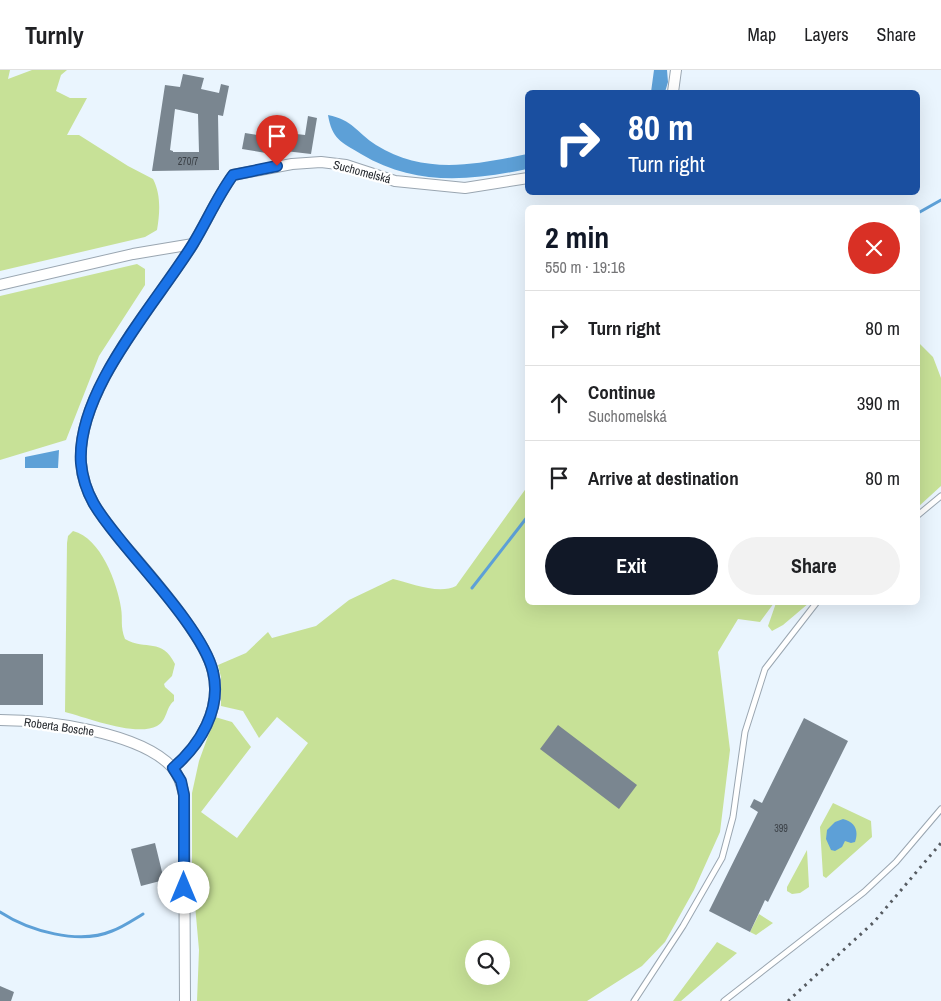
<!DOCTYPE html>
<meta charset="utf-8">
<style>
body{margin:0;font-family:"Archivo Narrow",sans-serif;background:#f2f2f2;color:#202124;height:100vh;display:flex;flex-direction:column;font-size:19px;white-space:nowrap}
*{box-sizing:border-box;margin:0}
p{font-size:16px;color:#757577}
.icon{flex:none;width:28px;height:28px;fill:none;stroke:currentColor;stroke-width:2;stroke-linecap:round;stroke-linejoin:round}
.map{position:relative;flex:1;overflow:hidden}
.side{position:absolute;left:525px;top:135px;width:395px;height:400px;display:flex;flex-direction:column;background:#fff;border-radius:8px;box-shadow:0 5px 20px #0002}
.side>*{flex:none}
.hud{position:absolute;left:525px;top:20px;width:395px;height:105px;border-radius:8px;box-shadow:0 5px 20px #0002;background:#1a4fa0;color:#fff;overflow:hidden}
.tools{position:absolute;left:465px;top:870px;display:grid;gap:10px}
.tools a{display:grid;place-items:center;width:45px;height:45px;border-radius:50%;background:#fff;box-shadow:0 5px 20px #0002;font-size:25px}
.pin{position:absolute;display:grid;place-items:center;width:42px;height:42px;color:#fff;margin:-51px -21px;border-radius:50% 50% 50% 0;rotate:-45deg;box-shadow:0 0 5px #0007}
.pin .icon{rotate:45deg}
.me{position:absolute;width:55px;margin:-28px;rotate:0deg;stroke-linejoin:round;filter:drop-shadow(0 0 4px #0008)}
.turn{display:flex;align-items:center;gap:18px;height:105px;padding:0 20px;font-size:22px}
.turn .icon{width:65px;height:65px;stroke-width:2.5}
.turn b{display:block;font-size:35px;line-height:42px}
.round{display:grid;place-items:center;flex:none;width:52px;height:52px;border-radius:26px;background:#f2f2f2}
.summary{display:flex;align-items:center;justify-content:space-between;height:85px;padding:0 20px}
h1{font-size:30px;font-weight:700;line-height:38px;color:#111827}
.cta{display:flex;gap:10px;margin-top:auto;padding:10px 20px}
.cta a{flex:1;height:58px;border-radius:30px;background:#111827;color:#fff;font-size:20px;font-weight:700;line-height:58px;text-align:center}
.cta a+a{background:#f2f2f2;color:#202124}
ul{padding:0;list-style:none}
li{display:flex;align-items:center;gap:15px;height:75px;padding:0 20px;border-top:1px solid #e0e0e0}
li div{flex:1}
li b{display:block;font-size:19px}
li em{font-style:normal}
header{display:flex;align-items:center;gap:30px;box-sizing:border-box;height:70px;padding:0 25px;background:#fff;border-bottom:1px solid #e0e0e0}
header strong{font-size:24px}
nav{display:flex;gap:28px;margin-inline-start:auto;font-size:18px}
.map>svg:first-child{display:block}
.green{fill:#c7e197;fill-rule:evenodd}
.water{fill:#5da0d7}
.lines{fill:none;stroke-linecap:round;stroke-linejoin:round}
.stream{stroke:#5da0d7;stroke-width:3}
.building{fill:#7a8690;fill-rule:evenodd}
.lane-casing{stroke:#9aa6b1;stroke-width:7}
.street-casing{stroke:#9aa6b1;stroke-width:12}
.lane{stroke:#fff;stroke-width:5}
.street{stroke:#fff;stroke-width:10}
.rail{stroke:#565b61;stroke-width:3;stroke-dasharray:2.5 5;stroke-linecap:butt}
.route-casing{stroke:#114b97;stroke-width:12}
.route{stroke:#1a73e8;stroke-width:9}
.labels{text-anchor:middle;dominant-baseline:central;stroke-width:4.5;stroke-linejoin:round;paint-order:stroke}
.number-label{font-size:10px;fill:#3b4147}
.street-label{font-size:12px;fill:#262a2f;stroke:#fff}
</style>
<header>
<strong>Turnly</strong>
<nav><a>Map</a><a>Layers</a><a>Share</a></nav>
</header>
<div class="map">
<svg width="941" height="931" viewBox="0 0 941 931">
<rect width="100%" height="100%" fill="#eaf5fe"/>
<!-- green -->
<path class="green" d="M0 0H10L8 9 32 0H67L61 5 56 21 70 28H87L67 65H79L128 96 153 109C161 124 160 143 157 160L145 167 0 201Z
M137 194 145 199V215L99 286 66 370 0 390V226Z
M918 272 933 287 941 308V416L918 437Z
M527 417 528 532 774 533 760 552 738 549 718 582 730 680 720 762 694 820 665 872 642 896 587 931H197L199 880 192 801V723L199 691 215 647 232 652 251 677 201 742 237 768 308 673 277 647 259 668 243 641 221 636V607L218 595 246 583 268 562 272 568 316 556 349 530 393 509C410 513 439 525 456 516ZM474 879H501V906H474Z
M73 461C101 468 117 513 121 538 123 550 120 556 125 569 146 581 162 567 175 594L172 606 164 614 165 617 174 625V631C165 638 168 650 157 656 136 667 88 648 65 642L67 473 68 466Z
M776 533V532L809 533 783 555 772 561 768 556Z
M833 733 871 751 872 767 826 808 823 806 820 757Z
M807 780 809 817 800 823 792 824 787 821V817Z
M759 844 773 853 756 865 750 862Z
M717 872 737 883 681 931H673Z"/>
<!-- water -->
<path class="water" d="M654 0H667L668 12 665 22H651Z
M328 45C353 50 356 62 376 75 423 105 476 95 527 84V99C469 111 414 116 361 84 341 72 332 69 328 45Z
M59 380 58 398H25V387Z
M843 749C855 752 859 760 855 772L851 773 845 771 842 777 835 781 831 780 826 769 827 760 835 752Z"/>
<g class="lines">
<!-- stream -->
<path class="stream" d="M918 143 941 130
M472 518 528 446
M0 842C29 861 79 875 112 861 123 857 133 850 143 844"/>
</g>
<!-- building -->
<path class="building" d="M183 4 204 8 201 19 219 23 221 14 229 16 223 46 218 45 219 100 152 101 165 15 180 17ZM175 39 198 44 199 82H173V81L170 80Z
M308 46 317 48 311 84 268 79 266 83 242 79 245 63 271 67V61L305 65Z
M0 584H43V635H0Z
M804 648 848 671 768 832 765 830 750 862 709 841 758 742 750 737 754 729 762 733Z
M558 655 637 715 619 739 540 679Z
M155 773 164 810 141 816 131 779Z
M0 916 14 922 11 931H0Z"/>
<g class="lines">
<!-- lane casing -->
<g class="lane-casing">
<path id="lane" d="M918 445 941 426
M634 931 683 856 722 788 733 747 745 662 765 599 817 532
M724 931 864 822 896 792 941 739"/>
</g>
<!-- street casing -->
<g class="street-casing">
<path id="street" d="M673 22 676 0
M0 215 133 184 193 174
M0 650C47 650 139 662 172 697 179 705 182 715 184 725L185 931
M173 698C200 675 222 639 213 602 205 566 147 502 122 472 102 447 84 427 81 393 76 320 156 234 193 174 207 151 217 127 233 105L292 94 321 92 346 95 395 111 465 118 528 108"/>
</g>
<!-- lane -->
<use href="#lane" class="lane"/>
<!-- street -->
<use href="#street" class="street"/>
<!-- rail -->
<path class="rail" d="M788 931 874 852 941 773"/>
</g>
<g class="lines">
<!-- route casing -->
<g class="route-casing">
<path id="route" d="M184 818V725L181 711 173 698C200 675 222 639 213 602 205 565 147 503 122 472 102 447 84 427 81 393 76 320 156 234 193 174 207 151 217 127 233 105L277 96"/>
</g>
<!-- route -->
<use href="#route" class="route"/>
</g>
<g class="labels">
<!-- number labels -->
<g class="number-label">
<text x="188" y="91">270/7</text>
<text x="781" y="758">399</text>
</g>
<!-- street labels -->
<g class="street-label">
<text transform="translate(362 102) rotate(15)">Suchomelská</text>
<text transform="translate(59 657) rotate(8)">Roberta Bosche</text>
</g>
</g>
</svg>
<div class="tools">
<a><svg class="icon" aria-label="search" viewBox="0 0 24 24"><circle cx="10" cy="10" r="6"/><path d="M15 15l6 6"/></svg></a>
</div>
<div class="pin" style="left:277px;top:96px;background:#d93025"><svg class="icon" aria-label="arrive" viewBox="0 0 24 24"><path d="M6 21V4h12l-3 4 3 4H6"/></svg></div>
<svg class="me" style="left:184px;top:818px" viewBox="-20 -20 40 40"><circle r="19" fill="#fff"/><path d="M0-13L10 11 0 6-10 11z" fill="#1a73e8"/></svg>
<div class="hud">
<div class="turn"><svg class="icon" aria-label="right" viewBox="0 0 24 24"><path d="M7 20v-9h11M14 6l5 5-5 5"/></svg><div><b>80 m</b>Turn right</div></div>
</div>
<section class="side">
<div class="summary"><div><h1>2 min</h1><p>550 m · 19:16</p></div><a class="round" style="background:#d93025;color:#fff"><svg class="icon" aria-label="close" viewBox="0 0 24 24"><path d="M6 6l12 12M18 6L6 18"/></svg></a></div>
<ul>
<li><svg class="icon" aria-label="right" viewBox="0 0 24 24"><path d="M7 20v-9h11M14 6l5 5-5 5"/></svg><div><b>Turn right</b></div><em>80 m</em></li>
<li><svg class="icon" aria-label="ahead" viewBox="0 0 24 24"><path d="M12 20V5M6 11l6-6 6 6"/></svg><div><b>Continue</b><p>Suchomelská</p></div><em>390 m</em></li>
<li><svg class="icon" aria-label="arrive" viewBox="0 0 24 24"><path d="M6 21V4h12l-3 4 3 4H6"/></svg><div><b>Arrive at destination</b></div><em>80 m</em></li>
</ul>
<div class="cta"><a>Exit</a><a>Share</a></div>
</section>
</div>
